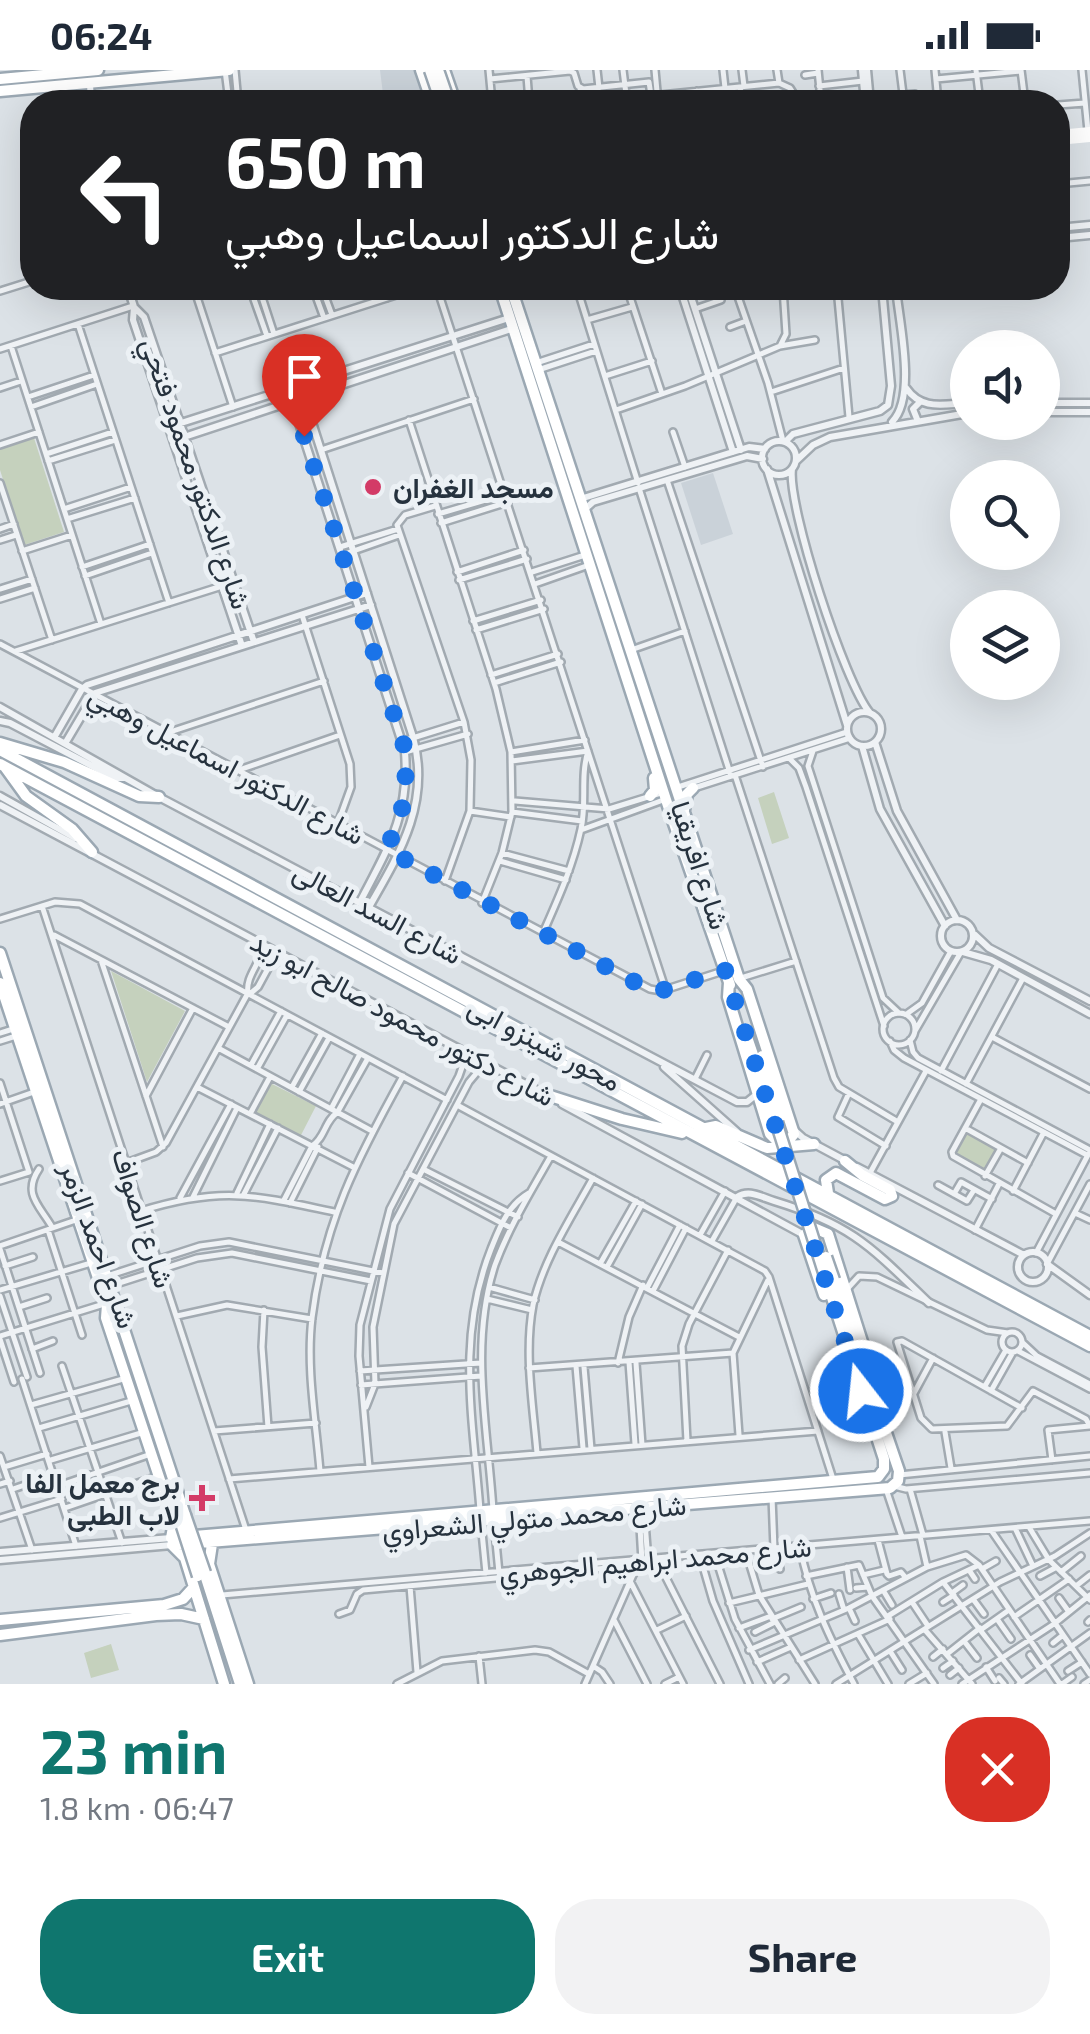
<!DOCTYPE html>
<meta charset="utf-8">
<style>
body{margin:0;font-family:"Exo 2",Vazirmatn,sans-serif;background:#f2f2f3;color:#1f2937;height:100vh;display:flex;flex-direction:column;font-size:38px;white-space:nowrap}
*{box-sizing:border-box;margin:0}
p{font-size:32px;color:#747a83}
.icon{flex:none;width:55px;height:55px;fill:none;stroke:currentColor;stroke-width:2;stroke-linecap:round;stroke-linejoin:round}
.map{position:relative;height:1614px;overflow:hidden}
.drawer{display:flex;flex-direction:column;background:#fff;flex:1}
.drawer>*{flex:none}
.guide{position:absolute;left:20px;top:20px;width:1050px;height:210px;border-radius:40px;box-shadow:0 10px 40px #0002;background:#202124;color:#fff;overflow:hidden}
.buttons{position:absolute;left:950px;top:260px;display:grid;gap:20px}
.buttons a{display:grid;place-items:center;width:110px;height:110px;border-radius:50%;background:#fff;box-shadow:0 10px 40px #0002;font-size:50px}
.pin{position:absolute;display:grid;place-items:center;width:85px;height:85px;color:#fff;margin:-102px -42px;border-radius:50% 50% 50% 0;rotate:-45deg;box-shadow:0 0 10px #0007}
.pin .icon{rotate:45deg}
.me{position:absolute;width:110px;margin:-55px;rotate:344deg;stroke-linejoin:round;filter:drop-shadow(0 0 8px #0008)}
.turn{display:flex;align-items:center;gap:35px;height:210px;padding:0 40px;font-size:45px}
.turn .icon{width:130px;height:130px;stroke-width:2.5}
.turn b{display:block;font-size:70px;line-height:85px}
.round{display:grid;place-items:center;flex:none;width:105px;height:105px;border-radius:40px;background:#f2f2f3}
.summary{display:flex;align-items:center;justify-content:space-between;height:170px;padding:0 40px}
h1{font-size:60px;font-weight:700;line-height:75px;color:#0f766e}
.button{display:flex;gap:20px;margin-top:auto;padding:20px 40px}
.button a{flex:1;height:115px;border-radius:40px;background:#0f766e;color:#fff;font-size:40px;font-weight:700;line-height:115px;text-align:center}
.button a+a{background:#f2f2f3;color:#1f2937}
.status{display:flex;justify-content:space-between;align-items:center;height:70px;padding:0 50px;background:#fff;direction:ltr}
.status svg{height:28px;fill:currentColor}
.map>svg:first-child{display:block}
.built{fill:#cad2d9}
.green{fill:#c5d1bd}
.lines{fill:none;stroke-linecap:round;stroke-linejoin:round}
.minor-casing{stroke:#a2aab1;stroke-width:10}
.tertiary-casing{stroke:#a2aab1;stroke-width:11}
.primary-casing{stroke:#9ba8b3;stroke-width:15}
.minor{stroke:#eff2f5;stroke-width:5}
.tertiary{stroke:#eff2f5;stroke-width:6}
.secondary{stroke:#fff;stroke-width:8}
.primary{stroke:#fff;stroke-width:10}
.primary-bridge-casing{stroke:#9ba8b3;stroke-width:15;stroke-linecap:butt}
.primary-bridge{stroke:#fff;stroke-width:10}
.route{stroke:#1a73e8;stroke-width:18;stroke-dasharray:0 32.4}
.poi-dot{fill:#d33b67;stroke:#ecf1f5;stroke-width:4}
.labels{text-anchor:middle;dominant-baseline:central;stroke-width:10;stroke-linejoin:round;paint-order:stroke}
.street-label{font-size:28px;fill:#26323e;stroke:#ecf1f5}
.poi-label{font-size:28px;font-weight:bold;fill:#26323e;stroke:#ecf1f5;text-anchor:start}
</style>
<div class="status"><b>06:24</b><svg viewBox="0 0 49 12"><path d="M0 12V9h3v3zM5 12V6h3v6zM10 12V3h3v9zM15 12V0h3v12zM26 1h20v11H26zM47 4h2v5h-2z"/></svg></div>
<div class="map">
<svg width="1090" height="1614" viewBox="0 0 1090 1614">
<rect width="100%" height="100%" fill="#dce2e7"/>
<!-- built -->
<path class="built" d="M380 0H417L428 32H384Z
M713 403 733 464 701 475 681 413Z"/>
<!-- green -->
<path class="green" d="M34 368 64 462 24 475 0 400V379Z
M774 722 789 768 772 774 758 728Z
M111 901 185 941 147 1012Z
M268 1012 316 1036 300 1067 253 1043Z
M966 1062 997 1080 985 1102 954 1085Z
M111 1574 119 1600 91 1608 84 1583Z"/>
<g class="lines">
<!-- minor casing -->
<g class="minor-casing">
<path id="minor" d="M225 0 229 32
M235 0 238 32
M489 0 492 32
M597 0 599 18
M623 0 627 32
M655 0 658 32
M723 0 725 18
M742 0 744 16
M777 0 779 13
M818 0 821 30
M900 0 904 32
M935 0 938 32
M976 0 980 32
M1021 0 1025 32
M1082 0 1088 61
M805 5 818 3
M527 6 529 32
M490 9 570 1 574 3 578 16 583 19 649 12 652 32
M936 9 1021 1
M819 16 863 11
M740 17 743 32
M580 18 582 32
M697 21 699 32
M903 25 915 24
M651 26 779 13 790 18 799 32
M799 32 864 27
M1058 35 1085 33
M1058 114 1090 111
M194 218 233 337
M250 218 267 266
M259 218 274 264
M313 218 324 248
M322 218 332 245
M383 218 387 228
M437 218 665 918
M577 218 638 413
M627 218 662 324
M735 218 768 313 783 371
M837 218 849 347
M784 220 801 218
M0 221 32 211
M755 222 778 218
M695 239 721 230
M587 250 632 237
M78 254 169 533
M730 257 746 251
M11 276 101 554
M780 276 815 270
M0 279 133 236
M215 283 418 218
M536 293 594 274
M541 299 596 281
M605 306 652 291
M0 318 21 311
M771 322 844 298
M28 327 94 305
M31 337 97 314
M616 340 685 316 780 276 786 264 783 218
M409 350 496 619 511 682 512 742 502 783 482 833
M673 362 685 397
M0 375 39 362
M321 380 474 329
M46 384 113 362
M48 391 115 370
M667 410 763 697
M0 413 52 570
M639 418 731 706
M435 436 405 445 397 455 464 652 471 690 470 741 445 811
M64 439 131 417
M438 444 506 424
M67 449 135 428
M441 453 508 432
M0 459 14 454
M0 470 16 465
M340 477 398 459
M22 481 72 465
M342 485 399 465
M82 497 150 474
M457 502 524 480
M532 502 585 485
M85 506 152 483
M459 510 527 489
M535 514 589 495
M0 519 32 509
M0 529 35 518
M302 545 350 694 351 717 338 753
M473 551 541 530
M476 560 544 539
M0 574 650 919 661 921 723 901
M631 580 685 561
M16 581 222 516
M491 605 558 584
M494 613 561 592
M167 663 324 611
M403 671 464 652
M813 681 808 696 883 928 899 943
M405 682 468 664
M511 682 585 670
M789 688 799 698 806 717 884 956
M512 691 588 681C580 707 587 733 581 759 573 796 558 829 543 863
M239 700 340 665
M735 705 834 1008 839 1017 898 1052
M675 718 847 662
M694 718 850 668
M515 731 609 739 664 722
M470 741 511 747
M512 742 582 751
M581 760 666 729
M502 783 569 801
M500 791 566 810
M42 836 246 1460
M0 849 55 832 80 834 447 1030
M54 865 229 957
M101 890 163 1077
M741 908 796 891
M251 923 258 917 277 882
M908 943 922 933 951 881
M883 959a16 16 0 1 1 32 0a16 16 0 1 1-32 0Z
M915 961 961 882
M0 963 13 959
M992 967 1090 1019
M910 970 913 982 918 988 1090 1080
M0 971 16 966
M890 971 894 980 904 988 1087 1085
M218 978 372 1061
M251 995 281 941
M257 999 287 945
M941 1001 998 894
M695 1009 707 985
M0 1013 29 1102
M966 1014 1023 908
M197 1017 353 1097
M292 1017 322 963
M299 1022 329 968
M849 1023 838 1047 886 1076
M146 1026 193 938
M981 1029 952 1082 953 1086 1056 1144
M0 1034 34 1022
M457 1035 765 1201 769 1207 833 1409
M331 1039 360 984
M250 1044 270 1007
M965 1058 1028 1093
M126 1093 156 1082 166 1073 248 923C245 905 263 892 262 875
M39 1099C22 1124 40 1136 52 1157
M423 1099 518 1147
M408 1103 511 1158
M870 1103 926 1001
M985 1106 1001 1078
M0 1111 29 1102
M938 1115 967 1131 974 1120
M1013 1121 1044 1062
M237 1123 270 1054
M244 1124 278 1058
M954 1124 961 1112 992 1129
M193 1127 237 1038
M180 1128 231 1034
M284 1130 312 1076C325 1068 325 1050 337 1043L368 988
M290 1133 318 1077
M141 1141C221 1116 255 1125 334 1142
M1075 1143 1090 1150
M48 1160 82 1265
M975 1160 999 1114
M700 1165 725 1121
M712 1171 737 1127
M558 1172 739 1267
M0 1176 76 1150
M0 1179 40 1303
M1036 1183 1089 1083
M600 1194 636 1131
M1047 1194 1090 1114
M5 1196 33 1187
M607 1197 642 1134
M107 1206 200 1176 229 1172 383 1203
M116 1214 197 1188 232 1183 371 1211
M489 1217 535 1230
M647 1218 680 1155
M848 1218 859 1206 877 1207 987 1260 1008 1263
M0 1220 91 1193
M653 1221 686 1158
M0 1226 27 1307
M487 1229 532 1240
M19 1237 47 1228
M264 1240 262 1277 268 1357
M177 1246 227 1235 312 1249
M1002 1272a10 10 0 1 1 20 0a10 10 0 1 1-20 0Z
M0 1266 104 1234
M0 1269 14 1312
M1022 1272 1037 1286 1090 1314
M32 1279 53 1271
M1018 1281 1090 1319
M629 1292 635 1374
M618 1293 629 1247 643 1215
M636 1293 642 1375
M62 1296 122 1473
M576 1296 583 1378
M584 1297 591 1379
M529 1298 733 1283
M360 1301 481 1293
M22 1309 76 1476
M361 1315 481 1306
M985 1316 1006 1280
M991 1321 1013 1282
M913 1325 933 1288
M31 1335 123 1309
M366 1337 375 1314 373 1257 394 1154 469 1012 485 993
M1022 1338 902 1271 897 1272 921 1348 932 1359 1007 1356 1033 1321 1086 1349 1090 1356
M39 1358 131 1331
M214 1361 316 1353
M945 1362 951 1398
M739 1365 733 1283 768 1210
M687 1371 682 1276 689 1254 728 1180
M537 1383C533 1335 524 1283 533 1235 543 1190 571 1148 593 1108
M0 1386 32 1480
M51 1390 141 1363
M1052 1390 1048 1360 1090 1356
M4 1397 47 1384
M369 1397 359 1286 360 1255 390 1139 459 1006 467 983
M320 1401C316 1352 306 1298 312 1248 324 1152 357 1089 403 1006
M899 1405 1090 1386
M229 1409 818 1361
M0 1414 10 1411
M58 1416 151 1384
M894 1416 906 1419 1090 1403
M13 1419 54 1405
M886 1419 902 1467
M910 1419 923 1465
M772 1427 774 1479
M65 1438 158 1406
M644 1439 648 1491
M480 1440C473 1349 456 1268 491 1179 500 1157 507 1136 529 1123
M493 1440C488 1359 469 1274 495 1195 509 1157 531 1121 551 1086
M0 1448 62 1429
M494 1451 499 1503
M481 1452 486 1503
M1029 1457 1049 1490 1090 1530
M1015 1458 1033 1496
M991 1460 1090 1604
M920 1466 927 1497
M878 1470 887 1504 889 1506 901 1502 906 1508
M800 1477C810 1528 830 1569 854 1614
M776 1479 780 1499
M746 1482 759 1525 815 1614
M715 1485 735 1549 770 1614
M700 1486 713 1531 749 1614
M657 1490 720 1614
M847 1497 850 1520
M982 1499 996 1491
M969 1500 975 1509
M1061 1502 1081 1486
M863 1505 884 1500
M806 1506 859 1495 872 1526 934 1614
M1040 1506 1055 1498
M630 1511 683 1614
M943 1512 1022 1614
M410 1516 417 1602
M1076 1516 1090 1505
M856 1518 868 1517
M883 1520 892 1535
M952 1523 963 1515
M839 1524 844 1540
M222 1525 1090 1451
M1059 1528 1069 1542
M813 1529 831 1523
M973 1529 984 1544
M912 1532 928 1556
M943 1532 954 1525
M729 1533 808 1514
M849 1538 855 1551
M339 1544 350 1540 357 1524 363 1520 619 1497 633 1505
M888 1546 943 1512 979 1495
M1014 1547 1069 1509
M772 1549 801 1537
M997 1549 1011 1569
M614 1550 647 1614
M1088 1552 1090 1550
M739 1558 771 1546
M982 1559 1009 1540
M657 1560 686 1546
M925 1560 972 1614
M755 1562 775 1552
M858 1564 888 1614
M964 1571 977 1588
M1053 1573 1063 1565
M749 1580 849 1538 927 1497 966 1485 979 1495 1060 1614
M890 1581 902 1600
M947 1584 980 1558
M1030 1585 1040 1599
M479 1586 482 1614
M933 1587 943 1579
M799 1590 890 1549
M757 1592 791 1577
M593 1596 602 1602 610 1614
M986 1597 995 1611
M943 1598 953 1591
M1068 1601 1082 1592
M950 1605 959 1598
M999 1608 1004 1614
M397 1614 442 1591 535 1580 549 1582 589 1604
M585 1614 633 1505 642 1491 639 1440
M665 1614 679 1607
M778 1614 785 1608
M836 1614 1000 1512 1055 1486 1090 1463
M909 1614 927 1603
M962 1614 1054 1554 1090 1525
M1019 1614 1090 1563
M1062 1614 1072 1607
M1084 1614 1090 1610"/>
</g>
<!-- tertiary casing -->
<g class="tertiary-casing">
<path id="tertiary" d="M862 0 865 32
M867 0 870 32
M90 14 91 32
M1058 158 1090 155
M1058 168 1090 165
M128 218 134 237 133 250 242 576
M680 218 733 382
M688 218 741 380
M134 237 144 247 254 572
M300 315 413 667C431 732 400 783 369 837
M906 318C922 341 943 334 968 333
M288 319 405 682C410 744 387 780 360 832
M1042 333H1090
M1042 342H1090
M917 349 913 339 920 332
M892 352C917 327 899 252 896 218
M178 354 509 248
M175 370 514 258
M762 388a17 17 0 1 1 34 0a17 17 0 1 1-34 0Z
M785 372 793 364 880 341 888 335 891 316 882 218
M796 391 813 375 830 367 968 343
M767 399 847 655
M792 399C787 436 845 614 870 643
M580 429 749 377 765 379
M584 440 593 432 747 386 763 389
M0 637 159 727 737 1032H747L757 1024
M847 659a17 17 0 1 1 34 0a17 17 0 1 1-34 0Z
M0 651 10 653 115 708H125
M55 666 82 619 87 615 367 523
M66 672 95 623 371 535
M875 672 897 741 957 850
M862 676 880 739 945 856
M0 726 75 768
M0 735 546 1025
M941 866a16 16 0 1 1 32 0a16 16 0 1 1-32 0Z
M973 863 989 878 1090 931
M963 882 991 890 1090 944
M664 997 737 1062
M562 1034 804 1165
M793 1059 803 1068 846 1091
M857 1097 1024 1185
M737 1127C749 1119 761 1127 774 1131 853 1155 872 1178 929 1233
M1018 1197a15 15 0 1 1 30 0a15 15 0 1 1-30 0Z
M1047 1194 1090 1225
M0 1482 171 1468
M0 1490 172 1475"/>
</g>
<!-- primary casing -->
<g class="primary-casing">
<path id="primary" d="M421 0 432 32
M444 0 455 32
M0 9 98 0
M0 21 229 0
M500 218 670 742 730 915
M511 218 739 909 747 919 794 1064 788 1071H777L770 1064 728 927 729 912
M0 673 64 692 139 726 159 727
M0 680 1090 1266
M0 694 1090 1276
M5 697 26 726 72 759 92 782
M650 726 655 720 654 708
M684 740 687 724 693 718
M0 883 185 1445
M0 913 107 1235 106 1248 174 1452 171 1468 878 1407 884 1399V1389L827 1212
M746 964 779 1061
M762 986 781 1046
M544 1024 622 1049 682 1063
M706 1058 716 1056 767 1078 814 1074
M828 1123 826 1110 836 1103 885 1129 892 1126 890 1120 862 1105 845 1091
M824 1225 804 1165 814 1158 828 1164 863 1275
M212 1474 209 1494 248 1614
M172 1475 890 1418 898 1411 899 1401 834 1210
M173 1476 185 1488 224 1614
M205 1505 240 1614
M0 1550 164 1535 183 1529 194 1517
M0 1565 156 1545 181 1544 204 1549"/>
</g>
<!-- minor -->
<use href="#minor" class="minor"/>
<!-- tertiary -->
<use href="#tertiary" class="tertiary"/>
<!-- secondary -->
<path class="secondary" d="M1058 64 1090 61
M1058 71 1090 68"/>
<!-- primary -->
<use href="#primary" class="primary"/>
<!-- primary-bridge casing -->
<g class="primary-bridge-casing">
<path id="primary-bridge" d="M430 0 441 32
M438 0 449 32
M779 1061 827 1212
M826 1187 834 1210
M185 1445 205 1503
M179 1447 198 1506"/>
</g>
<!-- primary-bridge -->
<use href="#primary-bridge" class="primary-bridge"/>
</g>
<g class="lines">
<!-- route -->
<path class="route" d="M304 366 406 682 405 730 387 780 650 920H663L725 900 861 1321"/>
</g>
<!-- markers -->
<g class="poi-dot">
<circle cx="373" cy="417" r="10"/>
<path d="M197 1413h10v10h10v10h-10v10h-10v-10h-10v-10h10z"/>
</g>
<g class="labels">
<!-- street labels -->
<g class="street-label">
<text transform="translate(197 403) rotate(71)">شارع الدكتور محمود فتحي</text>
<text transform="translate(227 694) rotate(28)">شارع الدكتور اسماعيل وهبي</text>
<text transform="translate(701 795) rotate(72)">شارع افريقيا</text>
<text transform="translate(378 842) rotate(28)">شارع السد العالى</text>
<text transform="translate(403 948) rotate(28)">شارع دكتور محمود صالح ابو زيد</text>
<text transform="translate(545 973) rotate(28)">محور شينزو ابى</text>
<text transform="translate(144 1148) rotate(72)">شارع الصواف</text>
<text transform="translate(100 1175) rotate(70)">شارع احمد الزمر</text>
<text transform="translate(534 1447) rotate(-5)">شارع محمد متولي الشعراوي</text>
<text transform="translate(655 1489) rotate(-5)">شارع محمد ابراهيم الجوهري</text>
</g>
<!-- poi labels -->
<g class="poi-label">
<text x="393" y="417">مسجد الغفران</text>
<text x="180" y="1412" text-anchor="end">برج معمل الفا<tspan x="180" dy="32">لاب الطبى</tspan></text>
</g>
</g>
</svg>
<div class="buttons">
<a><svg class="icon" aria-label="sound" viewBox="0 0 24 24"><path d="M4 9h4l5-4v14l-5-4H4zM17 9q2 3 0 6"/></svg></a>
<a><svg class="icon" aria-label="search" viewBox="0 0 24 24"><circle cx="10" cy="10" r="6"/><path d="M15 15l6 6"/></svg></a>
<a><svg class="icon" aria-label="layers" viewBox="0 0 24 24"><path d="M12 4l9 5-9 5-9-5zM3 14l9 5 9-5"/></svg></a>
</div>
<div class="pin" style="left:304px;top:366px;background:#d93025"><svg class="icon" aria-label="arrive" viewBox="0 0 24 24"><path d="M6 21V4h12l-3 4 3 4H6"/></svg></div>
<svg class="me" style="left:861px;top:1321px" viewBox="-20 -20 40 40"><circle r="17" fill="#1a73e8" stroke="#fff" stroke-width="3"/><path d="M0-11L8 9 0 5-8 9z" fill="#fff"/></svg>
<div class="guide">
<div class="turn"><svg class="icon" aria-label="left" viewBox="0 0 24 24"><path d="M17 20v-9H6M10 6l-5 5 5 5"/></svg><div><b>650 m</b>شارع الدكتور اسماعيل وهبي</div></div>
</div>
</div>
<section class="drawer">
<div class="summary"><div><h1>23 min</h1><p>1.8 km · 06:47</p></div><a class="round" style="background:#d93025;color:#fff"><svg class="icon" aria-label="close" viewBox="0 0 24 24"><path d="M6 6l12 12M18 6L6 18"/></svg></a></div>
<div class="button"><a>Exit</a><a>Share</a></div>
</section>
